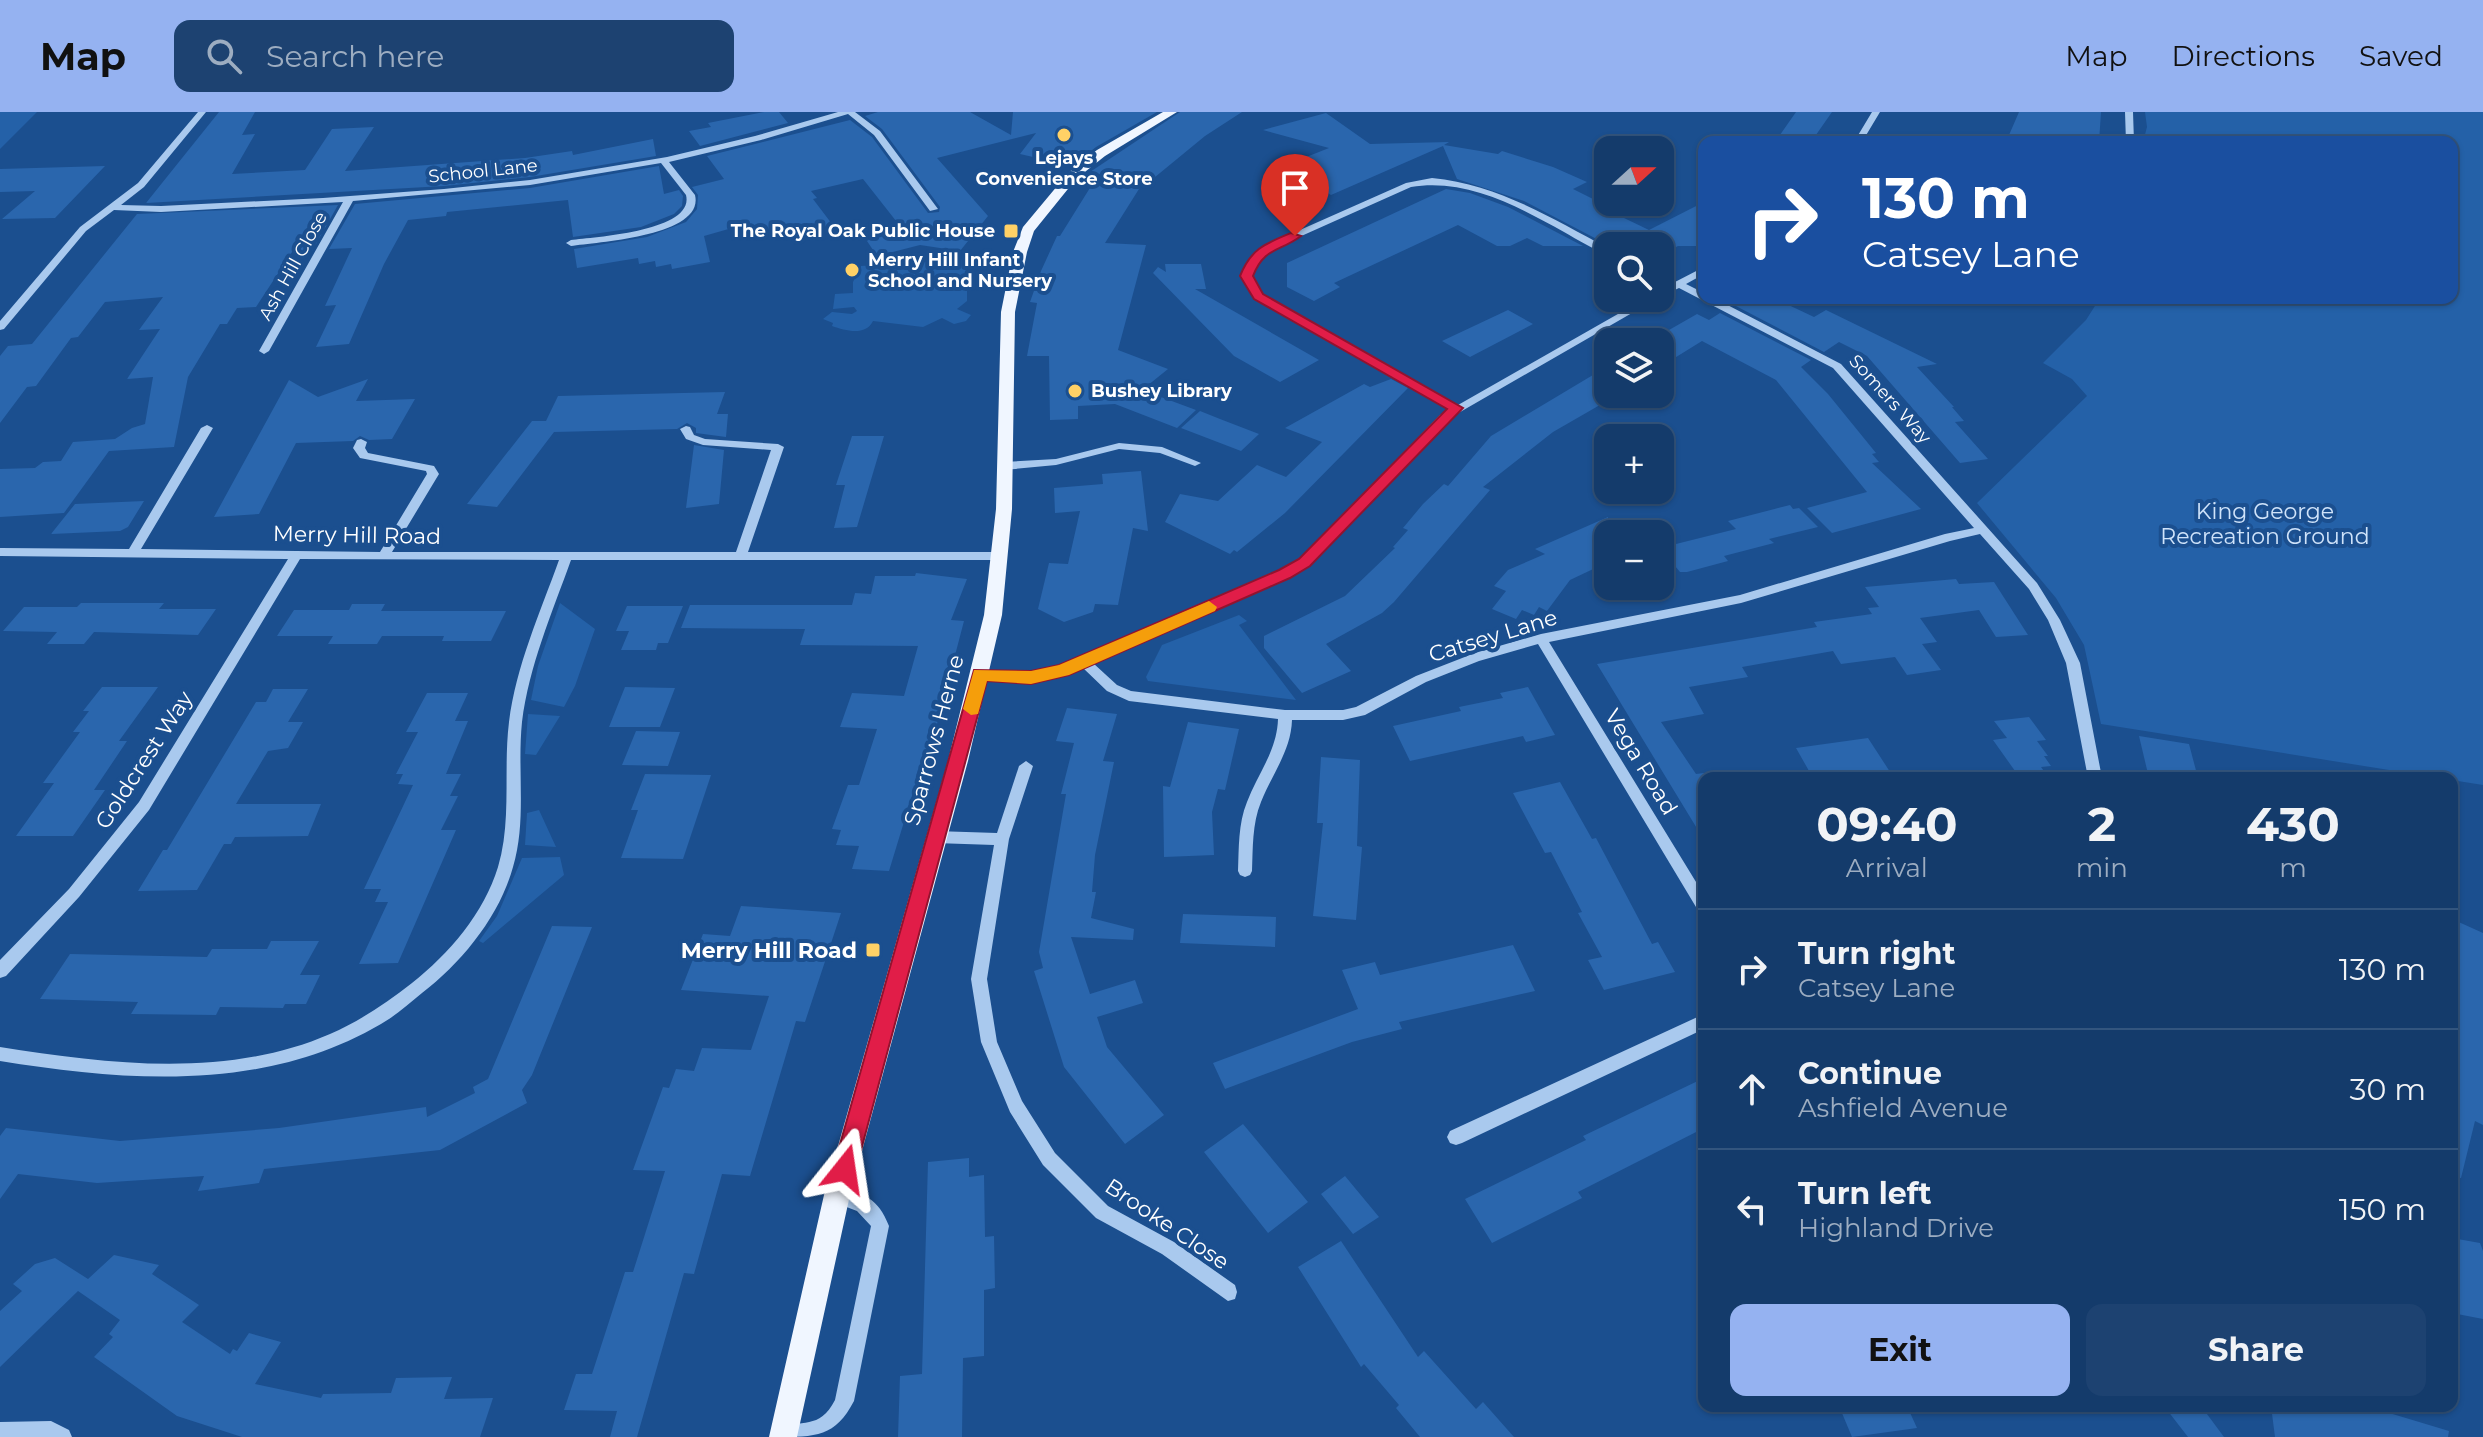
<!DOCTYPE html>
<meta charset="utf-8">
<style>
body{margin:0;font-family:Montserrat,sans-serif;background:#1d4271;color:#f1f3f6;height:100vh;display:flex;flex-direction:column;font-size:30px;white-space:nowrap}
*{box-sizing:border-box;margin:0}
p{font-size:26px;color:#9dadc1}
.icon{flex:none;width:44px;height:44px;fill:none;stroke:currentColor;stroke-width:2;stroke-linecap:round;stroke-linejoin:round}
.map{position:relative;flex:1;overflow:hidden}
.details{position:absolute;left:1698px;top:660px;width:760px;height:640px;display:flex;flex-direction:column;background:#143b6b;border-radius:16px;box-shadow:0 2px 6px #0004,0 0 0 2px #33557e}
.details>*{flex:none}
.banner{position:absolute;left:1698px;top:24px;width:760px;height:168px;border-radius:16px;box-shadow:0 2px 6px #0004,0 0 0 2px #33557e;background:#1a4fa0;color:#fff;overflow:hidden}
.needle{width:52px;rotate:69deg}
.buttons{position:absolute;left:1594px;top:24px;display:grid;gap:16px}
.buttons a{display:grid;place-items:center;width:80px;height:80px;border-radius:16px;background:#143b6b;box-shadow:0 2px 6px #0004,0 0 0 2px #33557e;font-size:40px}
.pin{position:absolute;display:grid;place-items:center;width:68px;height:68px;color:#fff;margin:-82px -34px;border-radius:50% 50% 50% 0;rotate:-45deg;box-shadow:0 0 8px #0007}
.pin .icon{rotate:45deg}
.me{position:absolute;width:88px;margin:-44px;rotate:15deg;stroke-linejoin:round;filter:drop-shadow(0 0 6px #0008)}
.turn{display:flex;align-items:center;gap:28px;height:168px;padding:0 32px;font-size:36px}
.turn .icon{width:104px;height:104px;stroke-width:2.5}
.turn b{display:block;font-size:56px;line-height:68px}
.eta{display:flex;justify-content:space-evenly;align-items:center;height:136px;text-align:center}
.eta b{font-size:48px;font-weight:700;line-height:56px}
.cta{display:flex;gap:16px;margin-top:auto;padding:16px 32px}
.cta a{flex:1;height:92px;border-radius:16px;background:#95b2f1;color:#111;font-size:32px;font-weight:700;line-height:92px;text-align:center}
.cta a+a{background:#1d4271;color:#f1f3f6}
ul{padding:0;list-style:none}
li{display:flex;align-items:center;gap:24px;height:120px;padding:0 32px;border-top:2px solid #33557e}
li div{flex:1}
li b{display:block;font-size:30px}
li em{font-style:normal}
header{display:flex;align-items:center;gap:48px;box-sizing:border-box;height:112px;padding:0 40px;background:#95b2f1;color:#111}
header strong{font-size:38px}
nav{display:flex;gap:44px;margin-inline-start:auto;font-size:28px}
.search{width:560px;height:72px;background:#1d4271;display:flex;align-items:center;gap:20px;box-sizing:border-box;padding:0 28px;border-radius:16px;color:#9dadc1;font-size:30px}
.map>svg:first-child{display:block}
.green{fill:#2461a8}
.building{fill:#2a66ad}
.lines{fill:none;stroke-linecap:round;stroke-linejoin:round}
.minor{fill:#a9c9ee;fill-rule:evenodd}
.major{fill:#f0f6ff;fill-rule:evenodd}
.route{fill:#e11d48;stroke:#92132f;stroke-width:2}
.slow{fill:#f59e0b}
.poi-dot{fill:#ffd166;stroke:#1b4f8f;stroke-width:3}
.labels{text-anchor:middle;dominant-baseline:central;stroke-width:8;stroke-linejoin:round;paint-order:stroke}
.far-poi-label{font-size:18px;font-weight:bold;fill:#fff;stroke:#1b4f8f;text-anchor:start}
.far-street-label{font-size:18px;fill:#fff;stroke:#1b4f8f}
.park-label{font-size:22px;fill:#cfe3fa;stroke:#1b4f8f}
.street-label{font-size:22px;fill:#fff;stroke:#1b4f8f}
.poi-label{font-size:22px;font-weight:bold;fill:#fff;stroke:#1b4f8f;text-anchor:end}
</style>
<header>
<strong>Map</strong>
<div class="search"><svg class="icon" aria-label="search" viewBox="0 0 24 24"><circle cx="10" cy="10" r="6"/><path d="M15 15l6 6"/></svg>Search here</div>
<nav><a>Map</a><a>Directions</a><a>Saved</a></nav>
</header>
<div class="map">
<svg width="2483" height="1325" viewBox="0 0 2483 1325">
<rect width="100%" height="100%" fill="#1b4f8f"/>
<!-- green -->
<path class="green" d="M0 0H37L0 37Z
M2145 0H2483V673L2101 612 2084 533 2056 486 1977 391 2087 284 2072 267 2043 251 2086 208 2100 186H2452V30H2143L2147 15Z
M967 147V189L957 197 971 203 966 209 954 212 942 206 923 215 873 209C866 224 846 219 832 214L833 211 823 207 832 200 852 202 857 199 854 195 833 197 835 182 853 181V170L861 154Z
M560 491 595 517 575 574 564 595 531 588 538 554Z
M1239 503 1247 509 1239 513 1296 588 1148 569 1146 565 1162 533Z
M528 602 560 604 536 643 525 642Z
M539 698 556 735 525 733 527 701Z
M560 745 564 763 483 831 479 829 497 804 522 746Z"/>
<!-- building -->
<path class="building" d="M219 0H255L242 23 255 22 232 62 305 58 332 17 374 15 345 59 525 46 572 39 573 43 653 27 656 44 530 65 444 74 146 91Z
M764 0H779L788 11 700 34 689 19 711 15 708 11Z
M878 0H970L1011 23 1013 0H1157L1096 35 1072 54 1020 42 1036 21 937 46 988 104 960 139 920 133 877 144 863 123 900 114 863 67 811 79 817 86 813 87 835 116 808 124 799 114 772 122 766 115 751 119 746 112 704 124 710 150 672 157 671 152 656 155 655 149 639 152 638 146 577 156 574 137 647 125 686 110 697 97 698 83 692 75 724 67 707 44 850 8 872 25 928 101 939 100 940 95 882 17 865 4Z
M1180 0H1242L1205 24 1149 70 1144 69 1105 131 1146 133 1118 238 1168 257 1142 278 1196 298 1177 316 1115 292 1078 294V307L1050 308 1049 244H1027L1037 191 1030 190 1041 159 1057 124H1060L1093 71 1103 63 1090 60Z
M1796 0H1832L1811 30H1775Z
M2019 0H2101L2099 30H2006Z
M1326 1 1370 32 1449 30 1444 33 1498 42 1502 39 1553 55 1587 70 1573 77 1601 91 1597 93 1649 118 1704 90V134H1678L1660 143V134H1610L1524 89 1457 67 1443 34 1331 83 1281 55 1329 36 1263 18Z
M105 54 55 106 2 107 35 79 0 80V57Z
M659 54 664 82 679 78 683 84 682 94 674 102 641 115 573 125 568 88 447 100 446 104 408 108 384 152 349 232 316 235 336 193 325 194 352 136 329 137 355 92 530 76Z
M1446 77 1470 81 1508 95 1583 134H1543L1527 126 1510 134H1497L1458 113 1334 171 1340 175 1314 189 1287 175V151Z
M338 93 312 139 292 140 256 195 237 196 227 212H220L188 265 174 335 109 339 64 401 0 405V357L35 356 43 350 61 349 73 330 115 327 132 316 145 312 153 265 127 267 160 217 139 218 163 185 105 190 78 225 71 226 36 274 27 275 0 311V244L8 234 32 232 137 102Z
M1165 152H1201L1206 177H1195L1319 248 1280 270 1234 244 1153 161 1158 155 1166 160Z
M1745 186H1774L1814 205 1826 198 1937 252 1917 255 1954 295H1952L1964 309 1955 310 1988 347 1960 351 1867 244 1839 230 1824 240 1734 193Z
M1508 198 1533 212 1470 245 1442 229Z
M1720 201 1811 248 1801 255 1828 282 1876 341 1872 342 1879 350 1872 351 1921 397 1832 421 1807 396 1867 380 1776 268 1702 229 1660 255V230H1648L1697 202 1709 208Z
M1608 254V282H1619L1553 320 1483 375 1490 378 1394 490 1382 501 1326 532 1351 559 1302 581 1264 536V524L1345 484 1395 436 1393 435 1408 418 1403 416 1423 392 1444 372 1448 374 1491 324Z
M368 267 356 289 415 287 392 327 369 328 360 324 353 329 296 331 259 402 214 405 289 268 318 285Z
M1391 267 1408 276 1285 401 1237 440 1234 438 1230 442 1165 410 1180 382 1218 389 1257 353 1286 365 1322 330 1285 316 1364 272 1370 275Z
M725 280 717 302H728L726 325 696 321V316L687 311 677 317 554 320 497 395 467 392 532 309H546L558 284Z
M1200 299 1220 307 1259 322 1241 339 1181 316Z
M852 324H884L857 415 834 416 845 373H836Z
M694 333 724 338 719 392 686 396Z
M1141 359 1148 419 1133 416 1118 493 1095 492 1093 500 1064 510 1038 497 1049 451 1068 452 1080 399 1055 401 1054 376 1103 372 1102 362Z
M144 389 128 415 120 419 51 422 75 392Z
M1790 393 1793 397 1799 396 1818 415 1769 427 1774 431 1724 444 1728 449 1687 460H1680L1660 436 1736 417 1728 409Z
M1608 405V450L1570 468 1547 499 1539 495 1534 503 1522 498 1516 507 1492 497 1506 479 1494 474 1508 458 1545 442 1535 437Z
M916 461 967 467 951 508 964 509 920 677H914L889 759 852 757 859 734 836 733 841 718 832 717 848 673H859L877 617 840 615 852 581 904 584 918 534 800 533 805 517 681 516 690 493H852L855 481 871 482 875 464H915Z
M1956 467 1959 472 1994 470 2028 523 1996 525 1979 498 1920 506 1937 530 1922 532 1941 558 1907 563 1895 545 1841 552 1833 539 1742 555 1748 565 1689 575 1704 602 1661 610 1696 662 1704 661V728L1597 552 1817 515 1814 510 1872 502 1868 496 1879 495 1865 475Z
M81 491H164L159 497H216L198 523 94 520 84 532H47L57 520 3 519 24 495H77Z
M352 492H385L381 499H506L491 529H442L444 524H382L377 532H328L333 524H277L294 498H349Z
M627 494H683L668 531H658L656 538H621L629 519H616Z
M102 575H158L119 629H127L94 678H105L73 724H16L54 671H43L80 620H73L89 599H83Z
M625 575 675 576 660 615H609Z
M1528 575 1555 623 1526 630 1523 624 1410 649 1393 614 1461 599 1459 595 1503 586 1500 581Z
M273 577H308L288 610H303L288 636 268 639 236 692H321L308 724 235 725 231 732H224L197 778 138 779 163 738H167L256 590H266Z
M427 581H468L455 609H468L446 662H461L450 684H458L441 718H456L398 851 359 852 388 790H375L381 777H364L413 673 398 672 403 662H396L418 620H406Z
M1067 596 1117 602 1103 649 1114 650 1095 743 1092 780H1096L1091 806 1134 817 1133 828 1071 825 1090 882 1135 868 1143 891 1097 905 1107 935 1164 1003 1125 1032 1064 955 1034 859 1043 856 1039 840 1066 682H1061L1074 631 1056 629Z
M2029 605 2046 628 2037 629 2048 644H2044L2051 654 2041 655 2049 666H2020L1993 628 2007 626 1994 609Z
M1188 610 1239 617 1225 678 1218 677 1212 700 1214 743 1164 745 1163 674 1170 675Z
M636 619 680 620 668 654 622 653Z
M2139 624 2189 632 2198 666H2149Z
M1868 626 1894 666H1813L1796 636Z
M1321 645 1360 648 1357 734 1362 735 1356 808 1313 804 1323 711H1317Z
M645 662 711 663 683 747 621 746 638 698H631Z
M1560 670 1592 727 1596 726 1652 832 1658 830 1675 860 1604 878 1588 848 1602 845 1578 801 1582 800 1551 740 1545 741 1513 681Z
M741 794 841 801 805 910 796 909 750 1064 722 1062 694 1162 684 1161 637 1325H610L617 1299 564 1298 576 1262H592L625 1160H633L665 1059 633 1058 663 975 669 976 676 957 694 959 702 936 751 938 769 884 681 878 703 822 730 824Z
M1183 802 1276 805 1275 835 1180 831Z
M2452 807 2483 821V1013L2475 1009 2461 1066 2452 1065Z
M552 814 592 815 532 963 522 978 527 991 440 1038 264 1057 259 1071 198 1079 204 1064 97 1071 18 1062 0 1087V1024L6 1016 120 1029 279 1016 426 995 427 1005 475 981 473 975 488 967Z
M271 829H319L300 863H320L306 892H285L283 896 220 895 216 903 131 902 138 890 40 887 70 842 207 845 212 837H267Z
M1513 833 1535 879 1399 910 1402 917 1352 930 1225 977 1213 951 1358 897 1342 858 1375 850 1380 863Z
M1704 966V1016L1578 1080 1582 1086 1492 1131 1465 1087 1586 1028 1583 1024Z
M1243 1012 1308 1090 1268 1121 1204 1040Z
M969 1046V1065L984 1063 985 1125 994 1124 995 1176 984 1178V1244L963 1246 962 1325H898L900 1264 922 1262 928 1050Z
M1345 1064 1379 1105 1353 1122 1321 1082Z
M2452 1126 2480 1131 2483 1139V1207L2452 1201Z
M1341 1129 1418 1245 1424 1239 1476 1297 1483 1290 1514 1325H1420L1396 1296 1399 1293 1364 1252 1361 1255 1298 1155Z
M114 1143 159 1153 152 1162 199 1193 182 1210 230 1242 233 1237 237 1239 249 1221 281 1230 255 1272 321 1286 323 1282 391 1281 396 1266 452 1265 444 1287 493 1286 480 1325H242L177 1304 94 1245 113 1225 109 1222 120 1208 78 1179 0 1255V1199L22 1179 13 1172 35 1152 55 1146 88 1167Z
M1839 1294H1907L1917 1316 1852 1325Z
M2164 1294H2201L2224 1325H2188Z
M2271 1294H2366L2449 1319 2448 1325H2275Z"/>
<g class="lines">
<!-- minor -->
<path class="minor" d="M198 0H206L144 75 121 93 161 94 323 86 444 77 530 68 667 45 755 24 838 0H855L880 19 938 97 930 99 874 23 848 2 761 28 669 50 695 83C705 124 598 130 571 134L566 131 571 128C596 125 695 119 686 83L661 51 530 73 353 89 269 239 264 242 259 239 343 90 161 100 114 98 86 119 4 217 0 218V209L80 115 138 71Z
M1872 0H1880L1862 30H1854Z
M2125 0H2133L2134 30H2126Z
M1432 66C1497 72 1551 106 1608 136V143C1593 137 1578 128 1564 120 1517 94 1466 66 1411 75L1270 138 1257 149 1252 164 1262 182 1458 293 1646 186H1658L1448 307 1308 454 1255 481 1155 522 1093 551 1117 573 1131 579 1285 598H1343L1356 595 1416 564 1475 541 1541 522 1740 483 1945 422 1974 416 1833 256 1679 176 1660 185V178L1668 174 1660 170V163L1675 170 1704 155V162L1686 172 1704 181V186H1714L1841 252 2037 471 2060 508 2080 551 2102 666H2088L2066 551 2048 508 2029 477 1980 422 1950 429 1741 491 1549 530 1704 783V802L1699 800 1538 532 1479 549 1426 570 1365 603 1343 608H1292C1291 639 1272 662 1261 690 1252 712 1253 736 1252 759L1250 763 1245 765 1240 763 1238 759C1239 736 1238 712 1247 690 1258 661 1277 639 1278 607L1129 589 1107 579 1082 555 1031 570 975 566 973 563 975 560 980 558 1031 560 1080 547 1145 516 1247 475 1300 448 1440 303 1450 297 1255 186 1242 164 1250 146 1264 134 1406 71Z
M207 313 213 316 141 437 380 440 427 362 426 359 360 346 353 336 357 328 361 327 367 330 365 336 368 341 434 354 439 362 392 440H736L771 338 703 333 686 327 680 317 686 314 690 315 694 323 705 327 778 332 784 335 748 440H1001L1007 444 1001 448H571C552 501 529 554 522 610 517 659 527 708 513 755 499 805 462 850 422 881 411 890 400 900 389 907 271 981 131 970 0 949V935C107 952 227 967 330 922 360 909 386 891 412 871 449 842 484 801 498 755 512 708 503 659 509 610 516 554 540 501 559 448L300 447 149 698 79 785 6 864 0 866V848L69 777 139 690 288 447 0 444V436L129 437 201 316Z
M1119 331 1162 335 1201 351 1195 354 1160 341 1119 337 1056 353 1004 358 998 354 1004 350 1056 347Z
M1026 649 1033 654 1009 727 987 867 997 930 1022 989 1055 1041 1108 1094 1174 1130 1235 1173 1237 1180 1235 1187 1228 1189 1162 1142 1096 1106 1043 1053 1010 1000 981 930 971 867 994 733 935 731 930 729 928 725 930 721 935 719 997 721 1019 654Z
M1704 902V917L1462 1031 1456 1033 1450 1031 1447 1025 1450 1019Z
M837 1074C865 1082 878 1086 889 1114L854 1289C835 1325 817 1325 774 1325L776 1317C802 1306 819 1319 835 1288L871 1114 857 1099 831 1089 828 1083 831 1077Z
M51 1309 69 1318 72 1325H0V1310Z"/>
<!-- major -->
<path class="major" d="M1163 0H1177L1105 44 1076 67 1034 119 1027 140 1015 200 1012 397 1002 503 968 649 850 1083 797 1325H769L824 1083 948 649 984 503 996 397 1001 200 1013 140 1023 115 1068 61 1097 38Z"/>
</g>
<!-- route -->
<path class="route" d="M1291 121 1301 124C1280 140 1264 135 1253 164L1263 182 1463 296 1310 454 1290 466 1069 563 1031 572 987 569 856 1057 853 1064 845 1067 837 1064 833 1057 974 558 1031 559 1059 553 1279 458 1299 447 1447 297 1254 187 1240 164C1251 137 1264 132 1291 121Z"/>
<!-- slow -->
<path class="slow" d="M1209 489 1217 495 1215 499 1069 563 1031 572 987 569 978 602 971 603 963 597 974 558 1031 559 1059 553Z"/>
<!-- markers -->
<g class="poi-dot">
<circle cx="1064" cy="23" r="8"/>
<rect x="1003" y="111" width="16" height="16" rx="4"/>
<circle cx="852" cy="158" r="8"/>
<circle cx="1075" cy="279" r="8"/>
<rect x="865" y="830" width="16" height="16" rx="4"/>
</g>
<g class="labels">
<!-- far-poi labels -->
<g class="far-poi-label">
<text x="1064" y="46" text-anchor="middle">Lejays<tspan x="1064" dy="21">Convenience Store</tspan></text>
<text x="995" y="119" text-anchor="end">The Royal Oak Public House</text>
<text x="868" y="148">Merry Hill Infant<tspan x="868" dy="21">School and Nursery</tspan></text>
<text x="1091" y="279">Bushey Library</text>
</g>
<!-- far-street labels -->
<g class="far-street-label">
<text transform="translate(483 59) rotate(-6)">School Lane</text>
<text transform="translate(293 154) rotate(-61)">Ash Hill Close</text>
<text transform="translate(1890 287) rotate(48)">Somers Way</text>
</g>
<!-- park labels -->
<g class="park-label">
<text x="2265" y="399">King George<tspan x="2265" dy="25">Recreation Ground</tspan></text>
</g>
<!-- street labels -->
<g class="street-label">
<text transform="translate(357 423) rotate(1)">Merry Hill Road</text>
<text transform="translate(1493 524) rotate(-17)">Catsey Lane</text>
<text transform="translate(934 628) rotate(-75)">Sparrows Herne</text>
<text transform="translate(144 648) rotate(-57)">Goldcrest Way</text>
<text transform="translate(1641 650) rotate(59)">Vega Road</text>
<text transform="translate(1167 1112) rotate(34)">Brooke Close</text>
</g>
<!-- poi labels -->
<g class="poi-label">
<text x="857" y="838">Merry Hill Road</text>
</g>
</g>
</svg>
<div class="buttons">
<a><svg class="needle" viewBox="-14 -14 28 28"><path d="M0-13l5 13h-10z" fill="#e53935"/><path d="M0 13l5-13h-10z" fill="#9dadc1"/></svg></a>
<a><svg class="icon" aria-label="search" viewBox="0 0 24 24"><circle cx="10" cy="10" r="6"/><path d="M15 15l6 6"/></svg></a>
<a><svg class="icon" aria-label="layers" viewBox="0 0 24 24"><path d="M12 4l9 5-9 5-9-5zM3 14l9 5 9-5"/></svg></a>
<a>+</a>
<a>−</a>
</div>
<div class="pin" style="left:1295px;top:124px;background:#d93025"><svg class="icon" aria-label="arrive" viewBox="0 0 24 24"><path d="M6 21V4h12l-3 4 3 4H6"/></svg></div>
<svg class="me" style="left:845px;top:1057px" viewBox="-20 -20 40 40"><path d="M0-17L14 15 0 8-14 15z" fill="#e11d48" stroke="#fff" stroke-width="4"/></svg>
<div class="banner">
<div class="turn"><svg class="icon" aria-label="right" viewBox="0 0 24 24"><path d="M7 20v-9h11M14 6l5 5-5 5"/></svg><div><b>130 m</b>Catsey Lane</div></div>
</div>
<section class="details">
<div class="eta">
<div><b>09:40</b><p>Arrival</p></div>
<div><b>2</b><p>min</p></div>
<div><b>430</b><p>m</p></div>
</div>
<ul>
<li><svg class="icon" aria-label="right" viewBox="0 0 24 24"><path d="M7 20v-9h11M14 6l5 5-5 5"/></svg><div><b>Turn right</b><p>Catsey Lane</p></div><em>130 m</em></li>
<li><svg class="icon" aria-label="ahead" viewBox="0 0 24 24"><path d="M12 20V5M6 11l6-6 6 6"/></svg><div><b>Continue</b><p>Ashfield Avenue</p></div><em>30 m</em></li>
<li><svg class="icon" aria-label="left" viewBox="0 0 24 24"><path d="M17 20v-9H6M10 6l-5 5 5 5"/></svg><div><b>Turn left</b><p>Highland Drive</p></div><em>150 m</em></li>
</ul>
<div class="cta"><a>Exit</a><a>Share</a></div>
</section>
</div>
